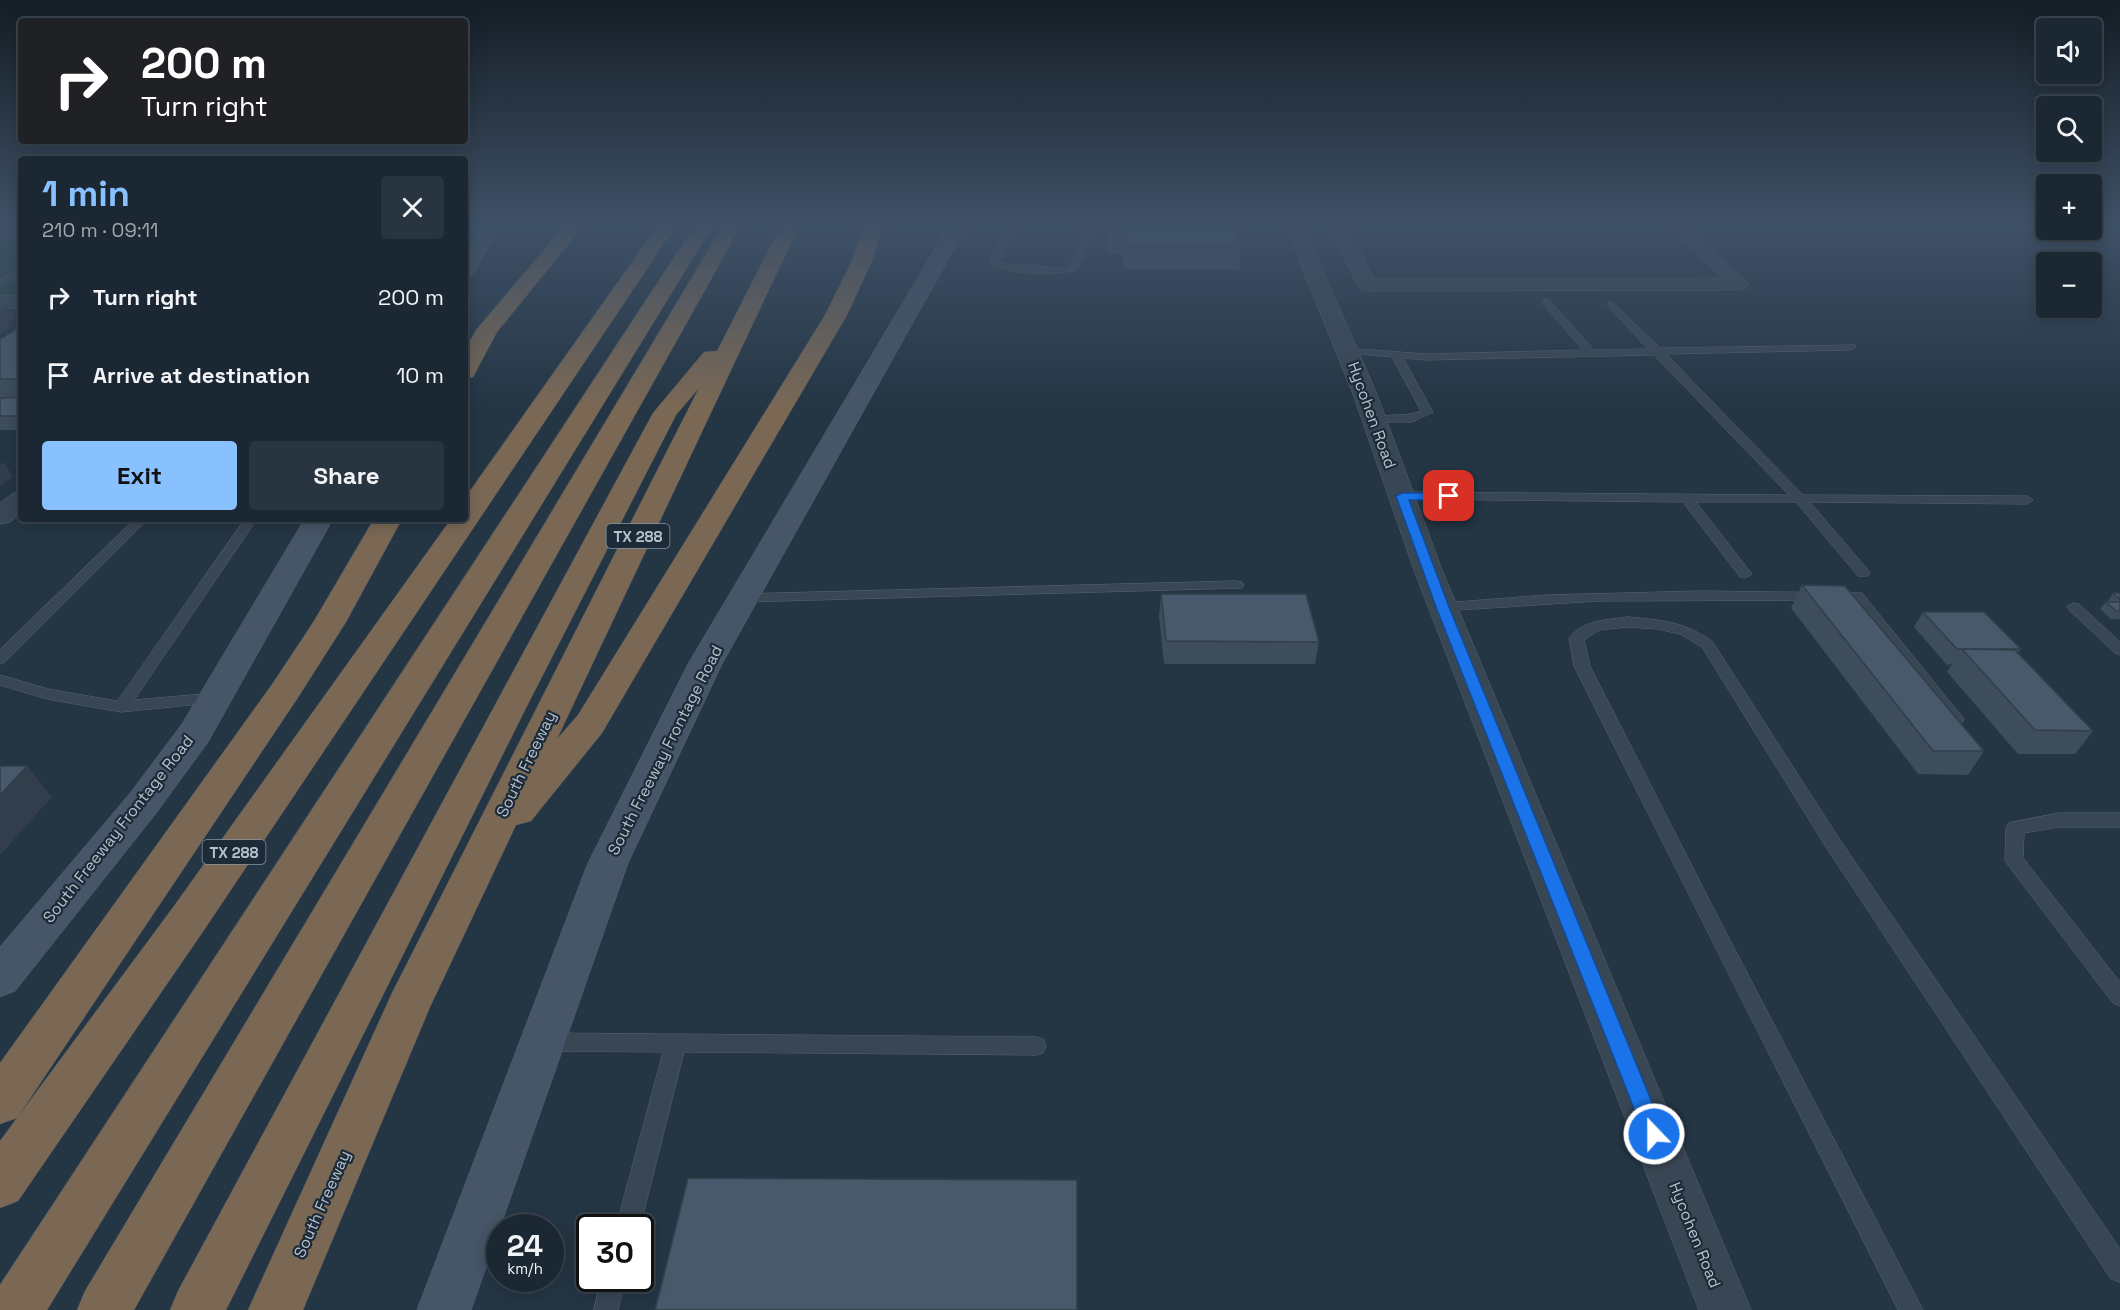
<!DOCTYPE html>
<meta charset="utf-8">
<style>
body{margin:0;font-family:"Space Grotesk",sans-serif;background:#28343f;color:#f1f3f6;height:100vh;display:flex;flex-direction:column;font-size:22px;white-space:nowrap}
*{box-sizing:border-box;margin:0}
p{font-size:20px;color:#a0a6ac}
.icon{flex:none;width:33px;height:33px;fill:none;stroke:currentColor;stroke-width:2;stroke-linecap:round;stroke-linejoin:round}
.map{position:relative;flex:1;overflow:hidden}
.side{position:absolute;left:18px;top:156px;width:450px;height:366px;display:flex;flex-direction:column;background:#1b2833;border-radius:6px;box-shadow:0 3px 15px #0003,0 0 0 2px #39444e}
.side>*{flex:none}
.top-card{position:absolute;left:18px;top:18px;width:450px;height:126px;border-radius:6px;box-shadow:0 3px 15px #0003,0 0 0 2px #39444e;background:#202124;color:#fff;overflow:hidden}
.controls{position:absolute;left:2036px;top:18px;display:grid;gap:12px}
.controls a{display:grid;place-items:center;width:66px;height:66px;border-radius:6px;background:#1b2833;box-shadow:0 3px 15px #0003,0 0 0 2px #39444e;font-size:30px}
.speed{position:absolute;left:486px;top:1214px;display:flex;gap:12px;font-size:30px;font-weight:700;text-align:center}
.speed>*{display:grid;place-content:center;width:78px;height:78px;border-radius:50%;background:#1b2833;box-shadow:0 3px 15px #0003,0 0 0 2px #39444e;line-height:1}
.speed small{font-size:15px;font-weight:400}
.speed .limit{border:3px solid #111;border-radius:9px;background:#fff;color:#111}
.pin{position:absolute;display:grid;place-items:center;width:51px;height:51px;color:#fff;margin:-26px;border-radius:12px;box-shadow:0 3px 9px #0006}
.me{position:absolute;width:66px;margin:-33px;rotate:338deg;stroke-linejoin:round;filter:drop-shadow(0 0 4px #0008)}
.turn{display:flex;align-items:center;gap:21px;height:126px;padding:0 24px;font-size:27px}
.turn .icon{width:78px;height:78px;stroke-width:2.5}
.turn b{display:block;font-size:42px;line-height:51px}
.round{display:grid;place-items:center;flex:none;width:63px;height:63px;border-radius:6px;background:#28343f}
.headline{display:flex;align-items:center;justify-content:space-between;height:102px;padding:0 24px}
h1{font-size:36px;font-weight:600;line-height:45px;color:#89c1ff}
.action{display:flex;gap:12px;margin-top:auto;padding:12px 24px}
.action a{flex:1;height:69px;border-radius:6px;background:#89c1ff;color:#111;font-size:24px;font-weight:600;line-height:69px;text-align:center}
.action a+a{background:#28343f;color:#f1f3f6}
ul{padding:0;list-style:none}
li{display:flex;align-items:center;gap:18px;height:78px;padding:0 24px}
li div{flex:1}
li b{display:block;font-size:22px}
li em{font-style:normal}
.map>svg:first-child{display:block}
.green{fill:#264445}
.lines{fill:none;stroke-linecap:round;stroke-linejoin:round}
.lane-casing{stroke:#576471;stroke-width:1}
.street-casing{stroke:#576471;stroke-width:1}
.secondary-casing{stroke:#576471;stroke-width:1}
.highway-casing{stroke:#43515e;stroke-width:1}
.lane{fill:#394654;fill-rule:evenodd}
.street{fill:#394654;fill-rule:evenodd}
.secondary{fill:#465567;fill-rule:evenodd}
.highway{fill:#7a6855;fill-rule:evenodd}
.wall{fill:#3d4d5c}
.shaded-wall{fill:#323e4b}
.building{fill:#47596b;stroke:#323e4b;stroke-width:1.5}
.route{fill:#1a73e8;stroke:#114b97;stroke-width:1.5}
.labels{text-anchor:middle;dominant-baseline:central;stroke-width:4.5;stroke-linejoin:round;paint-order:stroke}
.shield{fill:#1d2b39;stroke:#8894a1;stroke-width:1.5}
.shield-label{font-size:15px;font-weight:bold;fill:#b6c1cd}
.street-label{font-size:16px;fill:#b6c1cd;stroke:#1d2b39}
</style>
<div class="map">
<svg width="2120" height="1310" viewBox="0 0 2120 1310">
<rect width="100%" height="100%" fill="#243544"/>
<!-- green -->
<path class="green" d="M0 224H21V296H0Z"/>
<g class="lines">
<!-- lane casing -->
<g class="lane-casing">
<path id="lane" d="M1011 224H1019L999 261 1005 264 1063 268 1070 266 1090 224H1098L1077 270C1058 275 1005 276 989 262Z
M465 240 482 239 486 242 482 245 465 246Z
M21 269V276L0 287V280Z
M1546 299 1549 300 1594 350 1648 349 1608 306V302L1611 301 1660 348 1855 345 1856 347 1851 350 1666 354 1803 495 2027 496 2033 500 2027 504 1810 502 1868 570 1870 573 1868 576H1858L1796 502H1696L1752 574 1745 578 1740 577 1683 502 1398 499 1396 496 1402 492 1789 495 1654 355 1426 360 1403 358 1433 412 1412 422H1371L1369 420C1381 412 1405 418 1421 411L1392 357 1348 353 1344 352V348L1426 354 1583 350 1543 304V300Z
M135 519H148L5 662 0 664V650Z
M245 519H257L134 700 215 693 221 694 223 698 221 702 121 712 47 699 0 685V675L48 689 117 701Z
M1237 581 1242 582 1244 585 1242 588 745 602 738 598 745 594Z
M1701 591 1862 593 1964 719 1962 723H1950L1853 600 1598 601 1443 611 1436 607 1443 603 1546 595Z
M2074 603 2079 604 2120 642V655L2115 653 2069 610 2067 607Z
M1627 617C1662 620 1682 621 1712 641L1838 837 2120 1249V1282L2111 1279 1826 847 1702 647 1680 634 1658 629 1627 627 1599 630 1584 640 1590 666 1720 921 1923 1310H1898L1574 666 1569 638C1583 620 1606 620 1627 617Z
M2059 813H2120V827H2059L2024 833 2023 858 2120 982V1006L2113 1003 2008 865 2005 860 2006 828 2009 823Z
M545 1033 1036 1037 1043 1039 1046 1046 1043 1053 1036 1055 684 1052 640 1227H616L663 1052 545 1051 538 1049 535 1042 538 1035Z
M602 1278H626L618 1310H594Z"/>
</g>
<!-- street casing -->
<g class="street-casing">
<path id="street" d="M1285 224H1303L1378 397 1442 570 1751 1310H1699L1414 570 1354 397Z
M1329 224H1347L1374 279 1722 278 1667 224H1686L1749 284 1746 288 1739 290 1367 291 1360 289 1357 285Z
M0 296H21V308H0Z
M21 492V513L10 522 0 524V503L12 494Z"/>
</g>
<!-- secondary casing -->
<g class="secondary-casing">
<path id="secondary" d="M483 224H501L475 271 472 275 465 277V254Z
M950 224H968L722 664 628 863 471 1310H417L588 863 688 664Z
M305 519H333L208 742 157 812 15 991 0 997V947L131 792 182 724Z"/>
</g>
<!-- highway casing -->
<g class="highway-casing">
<path id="highway" d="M566 224H585L497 332 473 377 465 379V350L476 330Z
M659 224H677L204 930 18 1201 0 1208V1141L174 906 451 519H465V498Z
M696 224H714L47 1310H0V1285Z
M724 224H742L134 1310H77L85 1291Z
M782 224H800L557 739 578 715 825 315 851 263 865 224H883L871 263 847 315 602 733 531 821 516 825 430 1007 303 1310H248L392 993 699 388 676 415 527 706 226 1310H170L178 1291 653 413 704 352 717 351Z
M374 519H402L346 622 297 699 17 1118 0 1124V1063L273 683 314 621Z"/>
</g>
<!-- lane -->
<use href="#lane" class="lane"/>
<!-- street -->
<use href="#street" class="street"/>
<!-- secondary -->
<use href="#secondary" class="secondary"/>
<!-- highway -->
<use href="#highway" class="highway"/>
</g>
<!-- wall -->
<path class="wall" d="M1107 224 1241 247 1239 270 1124 269 1122 254H1107Z
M21 326V430H0V339Z
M1802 585 1984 751 1968 775 1918 774 1791 608Z
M2113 593H2120V619H2111L2100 609 2106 602H2109L2108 601Z
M1161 594 1319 642 1315 664H1164L1159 616Z
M1923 612 2021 649 2018 653 2093 731 2075 754H2018L1947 672 1952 664 1947 665 1914 627Z"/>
<!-- shaded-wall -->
<path class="shaded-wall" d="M7 307 15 319 9 323 12 328 0 334V311Z
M4 462 13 477 0 486V465Z
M27 766 52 797 0 855V795Z"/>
<!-- building -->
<path class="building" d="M1108 224H1234L1241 247H1124L1123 232H1108Z
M0 307H7L0 311Z
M21 326V379H0V339Z
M21 397V416H0V398H1Z
M1802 585 1845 586 1984 751H1933Z
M2113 593H2120V600Z
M1161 594H1306L1319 642 1166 641Z
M2106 602H2120V611H2116Z
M1923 612H1984L2021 649H1957Z
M1962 649 2015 650 2093 731 2035 730Z
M0 766H27L0 795Z
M688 1178 1077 1180V1310H655Z"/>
<!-- sky -->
<linearGradient id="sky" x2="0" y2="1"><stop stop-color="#141d25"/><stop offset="0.55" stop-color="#3f5167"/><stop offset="1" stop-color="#3f5167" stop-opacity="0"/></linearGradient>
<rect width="2120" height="407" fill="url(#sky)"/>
<!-- route -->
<path class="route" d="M1402 493H1449L1455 496 1449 500H1409L1449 607 1665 1134 1662 1141 1654 1144 1647 1141 1644 1134 1436 607 1396 496Z"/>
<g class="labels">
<!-- shield labels -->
<g class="shield">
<rect x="606.5" y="524" width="63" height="24" rx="4.5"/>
<rect x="202.5" y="840" width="63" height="24" rx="4.5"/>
</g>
<g class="shield-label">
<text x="638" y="536">TX 288</text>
<text x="234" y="852">TX 288</text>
</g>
<!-- street labels -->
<g class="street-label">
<text transform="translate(1372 415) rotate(70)">Hycohen Road</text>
<text transform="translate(665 750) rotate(-63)">South Freeway Frontage Road</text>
<text transform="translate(526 764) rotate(-64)">South Freeway</text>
<text transform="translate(118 829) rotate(-52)">South Freeway Frontage Road</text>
<text transform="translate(322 1204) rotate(-66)">South Freeway</text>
<text transform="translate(1695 1235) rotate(68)">Hycohen Road</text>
</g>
</g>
</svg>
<div class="controls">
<a><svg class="icon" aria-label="sound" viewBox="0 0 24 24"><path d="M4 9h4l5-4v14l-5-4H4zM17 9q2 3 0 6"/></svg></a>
<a><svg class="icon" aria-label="search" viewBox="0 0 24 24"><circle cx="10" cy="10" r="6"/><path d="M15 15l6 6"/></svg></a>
<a>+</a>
<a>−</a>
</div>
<div class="speed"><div>24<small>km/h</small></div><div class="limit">30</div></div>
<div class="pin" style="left:1449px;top:496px;background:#d93025"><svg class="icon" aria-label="arrive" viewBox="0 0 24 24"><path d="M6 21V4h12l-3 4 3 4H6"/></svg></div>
<svg class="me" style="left:1654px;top:1134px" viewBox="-20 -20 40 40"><circle r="17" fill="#1a73e8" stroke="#fff" stroke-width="3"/><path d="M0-11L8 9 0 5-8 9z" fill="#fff"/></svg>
<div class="top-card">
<div class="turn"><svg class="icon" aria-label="right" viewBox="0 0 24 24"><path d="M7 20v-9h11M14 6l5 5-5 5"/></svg><div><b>200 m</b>Turn right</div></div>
</div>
<section class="side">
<div class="headline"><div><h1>1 min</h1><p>210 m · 09:11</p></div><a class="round"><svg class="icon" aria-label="close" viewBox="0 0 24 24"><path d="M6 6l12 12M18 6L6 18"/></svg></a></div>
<ul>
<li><svg class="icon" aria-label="right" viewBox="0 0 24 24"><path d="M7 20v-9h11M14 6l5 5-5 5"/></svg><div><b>Turn right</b></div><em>200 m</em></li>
<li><svg class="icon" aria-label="arrive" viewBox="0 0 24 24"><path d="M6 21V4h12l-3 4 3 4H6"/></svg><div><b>Arrive at destination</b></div><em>10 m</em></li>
</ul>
<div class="action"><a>Exit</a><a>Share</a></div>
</section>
</div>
